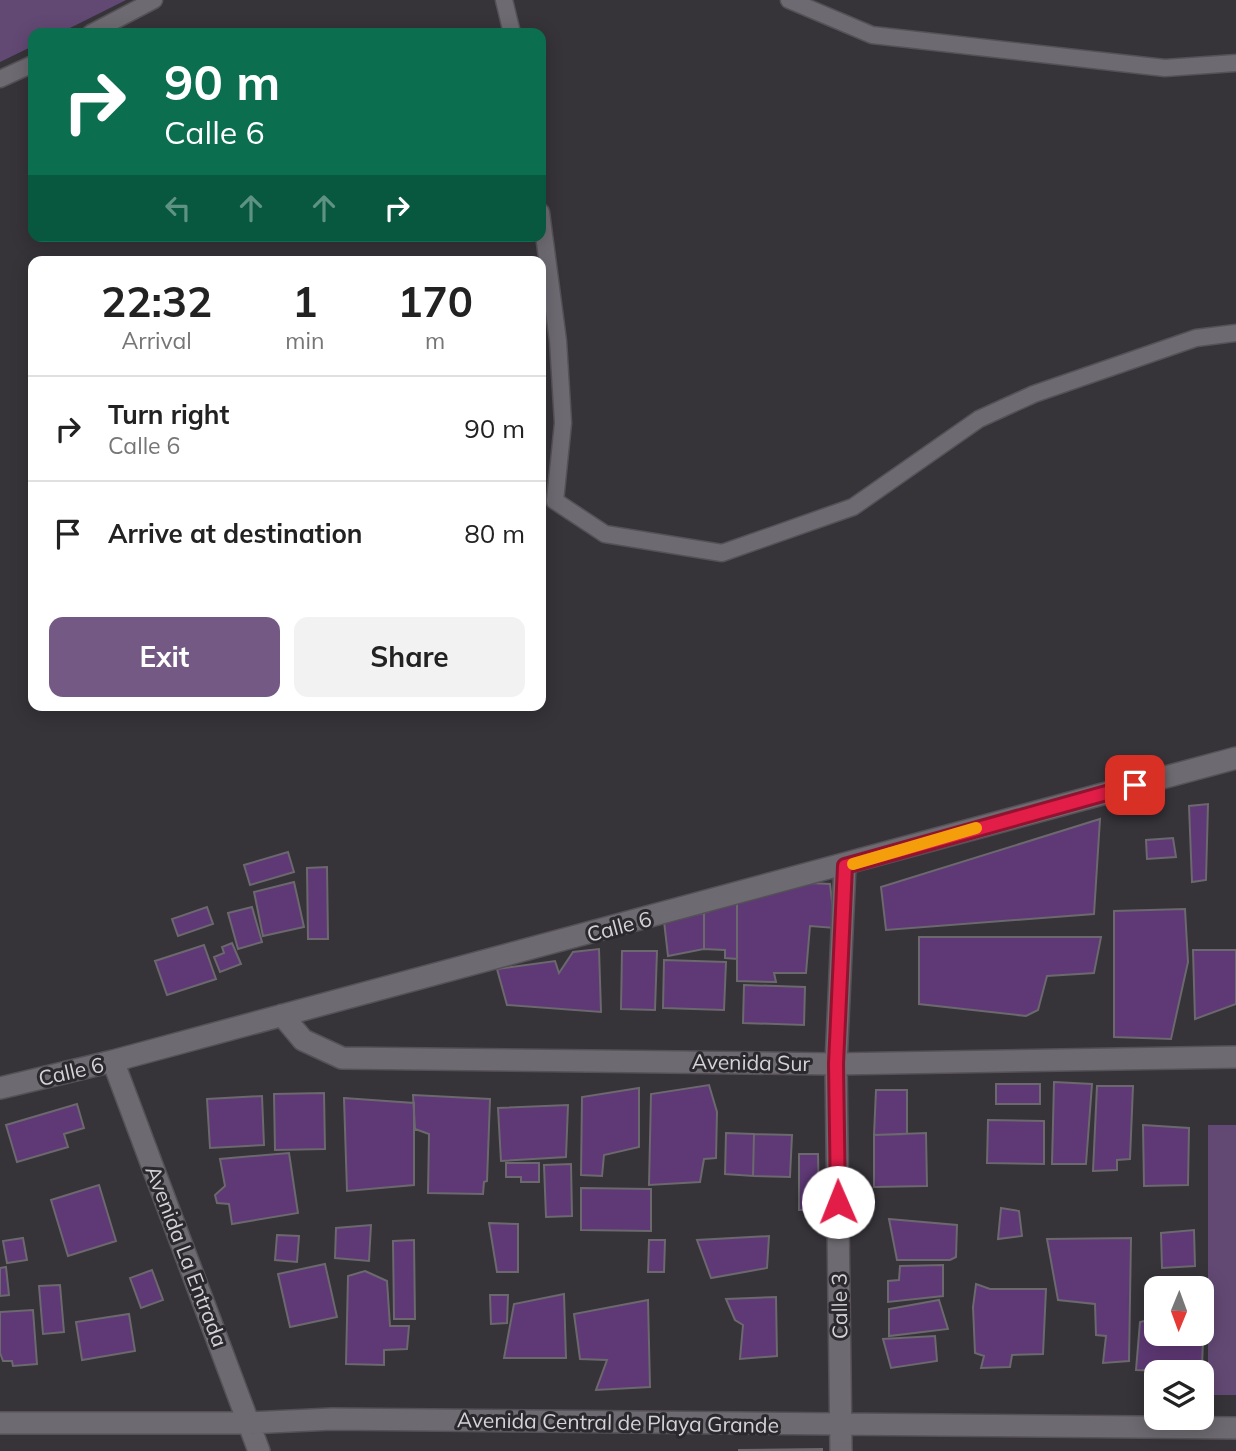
<!DOCTYPE html>
<style>
body{margin:0;font-family:Mulish,sans-serif;background:#f2f2f2;color:#222;height:100vh;display:flex;flex-direction:column;font-size:26px;white-space:nowrap}
*{box-sizing:border-box;margin:0}
p{font-size:23px;color:#767676}
.icon{flex:none;width:38px;height:38px;fill:none;stroke:currentColor;stroke-width:2;stroke-linecap:round;stroke-linejoin:round}
.map{position:relative;flex:1;overflow:hidden}
.details{position:absolute;left:28px;top:256px;width:518px;height:455px;display:flex;flex-direction:column;background:#fff;border-radius:14px;box-shadow:0 4px 18px #0003}
.details>*{flex:none}
.top-card{position:absolute;left:28px;top:28px;width:518px;height:214px;border-radius:14px;box-shadow:0 4px 18px #0003;background:#0b6e4f;color:#fff;overflow:hidden}
.needle{width:46px;rotate:181deg}
.fabs{position:absolute;left:1144px;top:1276px;display:grid;gap:14px}
.fabs a{display:grid;place-items:center;width:70px;height:70px;border-radius:14px;background:#fff;box-shadow:0 4px 18px #0003;font-size:35px}
.pin{position:absolute;display:grid;place-items:center;width:60px;height:60px;color:#fff;margin:-30px;border-radius:14px;box-shadow:0 4px 10px #0006}
.me{position:absolute;width:77px;margin:-38px;rotate:359deg;stroke-linejoin:round;filter:drop-shadow(0 0 5px #0008)}
.turn{display:flex;align-items:center;gap:24px;height:147px;padding:0 21px;font-size:32px}
.turn .icon{width:91px;height:91px;stroke-width:2.5}
.turn b{display:block;font-size:49px;line-height:60px}
.lanes{display:flex;align-items:center;height:66px;padding:0 21px;background:#0003;justify-content:center;gap:35px;direction:ltr}
.lanes .off{opacity:.35}
.eta{display:flex;justify-content:space-evenly;align-items:center;height:119px;text-align:center}
.eta b{font-size:42px;font-weight:700;line-height:49px}
.action{display:flex;gap:14px;margin-top:auto;padding:14px 21px}
.action a{flex:1;height:80px;border-radius:14px;background:#735984;color:#fff;font-size:28px;font-weight:700;line-height:80px;text-align:center}
.action a+a{background:#f2f2f2;color:#222}
ul{padding:0;list-style:none}
li{display:flex;align-items:center;gap:21px;height:105px;padding:0 21px;border-top:2px solid #e0e0e0}
li div{flex:1}
li b{display:block;font-size:26px}
li em{font-style:normal}
.map>svg:first-child{display:block}
.green{fill:#624974}
.building{fill:#5e3975;stroke:#6b686e;stroke-width:2}
.lines{fill:none;stroke-linecap:round;stroke-linejoin:round}
.lane-casing{stroke:#555157;stroke-width:19}
.street-casing{stroke:#555157;stroke-width:24}
.lane{stroke:#6e6a71;stroke-width:16}
.street{stroke:#6e6a71;stroke-width:21}
.route-casing{stroke:#92132f;stroke-width:18}
.route{stroke:#e11d48;stroke-width:12}
.slow{stroke:#f59e0b;stroke-width:12}
.labels{text-anchor:middle;dominant-baseline:central;stroke-width:6;stroke-linejoin:round;paint-order:stroke}
.street-label{font-size:21px;fill:#d4d2d6;stroke:#2c292e}
</style>
<div class="map">
<svg width="1236" height="1451" viewBox="0 0 1236 1451">
<rect width="100%" height="100%" fill="#363339"/>
<!-- green -->
<path class="green" d="M0 0H126L60 33H33V46L0 62Z
M1208 1125H1236V1395H1208Z"/>
<!-- building -->
<path class="building" d="M1208 804 1206 880 1192 882 1189 806Z
M1100 819 1094 914 886 930 881 887Z
M1173 838 1176 857 1147 859 1146 840Z
M288 852 294 872 250 885 244 865Z
M327 867 328 939H308L307 868Z
M294 882 304 927 263 936 254 892Z
M811 883 830 884 835 928 810 926 806 973H774L776 982 737 981V901Z
M737 901V959L725 958V950L704 949V913Z
M207 907 213 924 178 936 172 919Z
M252 907 262 942 238 949 228 913Z
M1185 909 1188 962 1171 1039 1114 1037V911Z
M704 913V949L668 956 664 921Z
M919 937H1101L1094 973 1047 976 1038 1010 1026 1016 919 1004Z
M232 943 241 964 220 972 214 957 224 953 222 947Z
M204 945 216 979 167 995 155 961Z
M599 949 601 1012 507 1005 497 969 555 961 559 973 573 952Z
M1193 950H1236V1004L1195 1019Z
M622 951H657L655 1010 621 1009Z
M664 960 726 962 724 1010 663 1008Z
M744 985 805 987 804 1025 743 1023Z
M1054 1082 1092 1084 1086 1164H1052Z
M996 1084H1040V1104H996Z
M709 1085 717 1112 716 1158 704 1159 700 1182 649 1185 651 1094Z
M1097 1086H1133L1130 1159 1117 1160V1170L1093 1171Z
M639 1088V1147L604 1155 602 1176 581 1175 582 1097Z
M876 1090H907V1134L874 1135Z
M324 1093 325 1149 275 1150 274 1094Z
M413 1095 490 1099 487 1181 484 1182 483 1194 428 1193 429 1134 415 1129Z
M262 1096 264 1145 210 1148 207 1099Z
M344 1098 414 1103V1185L347 1191Z
M77 1104 84 1128 64 1134 68 1147 17 1162 6 1125Z
M568 1105 566 1157 501 1161 498 1108Z
M988 1120 1044 1121V1164L987 1163Z
M1143 1125 1189 1128 1188 1185 1144 1186Z
M726 1133 754 1134 753 1176 725 1174Z
M926 1133 927 1186 874 1187V1135Z
M754 1134 792 1135 790 1177 753 1176Z
M289 1153 298 1213 232 1224 229 1204 217 1203 215 1195 225 1186 220 1159Z
M799 1154H818L819 1209 799 1210Z
M506 1163H539V1182H521V1177H506Z
M571 1164 572 1216 546 1217 544 1165Z
M99 1185 116 1241 68 1256 51 1200Z
M581 1188 651 1189V1231L581 1230Z
M1001 1208 1019 1211 1022 1236 998 1239Z
M889 1219 957 1225 956 1257 950 1260H897Z
M489 1223 518 1224V1272H497Z
M371 1225 369 1261 335 1258 336 1228Z
M1194 1230 1195 1266 1162 1268 1161 1233Z
M277 1235 299 1236 297 1262 275 1260Z
M769 1236 767 1268 711 1278 697 1240Z
M23 1238 27 1260 7 1263 3 1241Z
M1131 1238 1129 1361 1103 1363 1106 1336 1096 1335 1095 1304 1058 1300 1047 1239Z
M414 1240 415 1319H394L393 1241Z
M649 1240H665L664 1272H648Z
M325 1264 337 1317 290 1327 278 1274Z
M943 1265V1296L888 1302V1281L899 1280 900 1266Z
M6 1267 9 1295 0 1296V1268Z
M152 1270 163 1300 141 1308 130 1278Z
M365 1271 387 1281 390 1326H409L407 1349 384 1350V1365L346 1364 348 1276Z
M976 1284 990 1289H1046L1043 1354 1012 1355 1010 1367 981 1368 984 1356 975 1353 973 1307Z
M60 1285 64 1332 43 1334 39 1286Z
M1175 1286 1205 1288 1202 1367 1199 1372 1136 1370 1140 1322 1157 1318V1334H1202V1288H1171Z
M564 1294 566 1358H504L514 1304Z
M490 1295H508L507 1323 491 1324Z
M776 1297 777 1356 740 1359 743 1325 735 1320 726 1299Z
M648 1300 650 1387 596 1390 607 1360 580 1359 574 1314Z
M939 1300 948 1329 889 1336V1309Z
M33 1310 37 1364 13 1366 12 1361H3L0 1353V1312Z
M129 1314 135 1351 82 1360 76 1322Z
M935 1336 937 1361 891 1368 883 1339Z
M822 1449V1451H739V1450Z"/>
<g class="lines">
<!-- lane casing -->
<g class="lane-casing">
<path id="lane" d="M504 0 512 33
M789 0 872 35 1165 68 1236 63
M91 33 154 0
M0 79 33 64
M541 212 558 341 563 423 555 501 605 534 722 553 853 507 979 419 1034 394 1196 338 1236 333"/>
</g>
<!-- street casing -->
<g class="street-casing">
<path id="street" d="M282 1015 303 1040 342 1058 836 1064 1236 1057
M113 1061 259 1451
M0 1088 113 1061 1236 758
M0 1423H249L332 1419 1236 1428
M841 1451 836 1064 845 866"/>
</g>
<!-- lane -->
<use href="#lane" class="lane"/>
<!-- street -->
<use href="#street" class="street"/>
</g>
<g class="lines">
<!-- route casing -->
<g class="route-casing">
<path id="route" d="M838 1202 836 1064 845 866 1135 785"/>
</g>
<!-- route -->
<use href="#route" class="route"/>
<!-- slow -->
<path class="slow" d="M853 864 976 828"/>
</g>
<g class="labels">
<!-- street labels -->
<g class="street-label">
<text transform="translate(619 926) rotate(-15)">Calle 6</text>
<text transform="translate(751 1062) rotate(1)">Avenida Sur</text>
<text transform="translate(71 1071) rotate(-13)">Calle 6</text>
<text transform="translate(187 1256) rotate(69)">Avenida La Entrada</text>
<text transform="translate(839 1306) rotate(-91)">Calle 3</text>
<text transform="translate(618 1422) rotate(1)">Avenida Central de Playa Grande</text>
</g>
</g>
</svg>
<div class="fabs">
<a><svg class="needle" viewBox="-14 -14 28 28"><path d="M0-13l5 13h-10z" fill="#e53935"/><path d="M0 13l5-13h-10z" fill="#767676"/></svg></a>
<a><svg class="icon" aria-label="layers" viewBox="0 0 24 24"><path d="M12 4l9 5-9 5-9-5zM3 14l9 5 9-5"/></svg></a>
</div>
<div class="pin" style="left:1135px;top:785px;background:#d93025"><svg class="icon" aria-label="arrive" viewBox="0 0 24 24"><path d="M6 21V4h12l-3 4 3 4H6"/></svg></div>
<svg class="me" style="left:838px;top:1202px" viewBox="-20 -20 40 40"><circle r="19" fill="#fff"/><path d="M0-13L10 11 0 6-10 11z" fill="#e11d48"/></svg>
<div class="top-card">
<div class="turn"><svg class="icon" aria-label="right" viewBox="0 0 24 24"><path d="M7 20v-9h11M14 6l5 5-5 5"/></svg><div><b>90 m</b>Calle 6</div></div>
<div class="lanes"><svg class="icon off" aria-label="left" viewBox="0 0 24 24"><path d="M17 20v-9H6M10 6l-5 5 5 5"/></svg><svg class="icon off" aria-label="ahead" viewBox="0 0 24 24"><path d="M12 20V5M6 11l6-6 6 6"/></svg><svg class="icon off" aria-label="ahead" viewBox="0 0 24 24"><path d="M12 20V5M6 11l6-6 6 6"/></svg><svg class="icon" aria-label="right" viewBox="0 0 24 24"><path d="M7 20v-9h11M14 6l5 5-5 5"/></svg></div>
</div>
<section class="details">
<div class="eta">
<div><b>22:32</b><p>Arrival</p></div>
<div><b>1</b><p>min</p></div>
<div><b>170</b><p>m</p></div>
</div>
<ul>
<li><svg class="icon" aria-label="right" viewBox="0 0 24 24"><path d="M7 20v-9h11M14 6l5 5-5 5"/></svg><div><b>Turn right</b><p>Calle 6</p></div><em>90 m</em></li>
<li><svg class="icon" aria-label="arrive" viewBox="0 0 24 24"><path d="M6 21V4h12l-3 4 3 4H6"/></svg><div><b>Arrive at destination</b></div><em>80 m</em></li>
</ul>
<div class="action"><a>Exit</a><a>Share</a></div>
</section>
</div>
